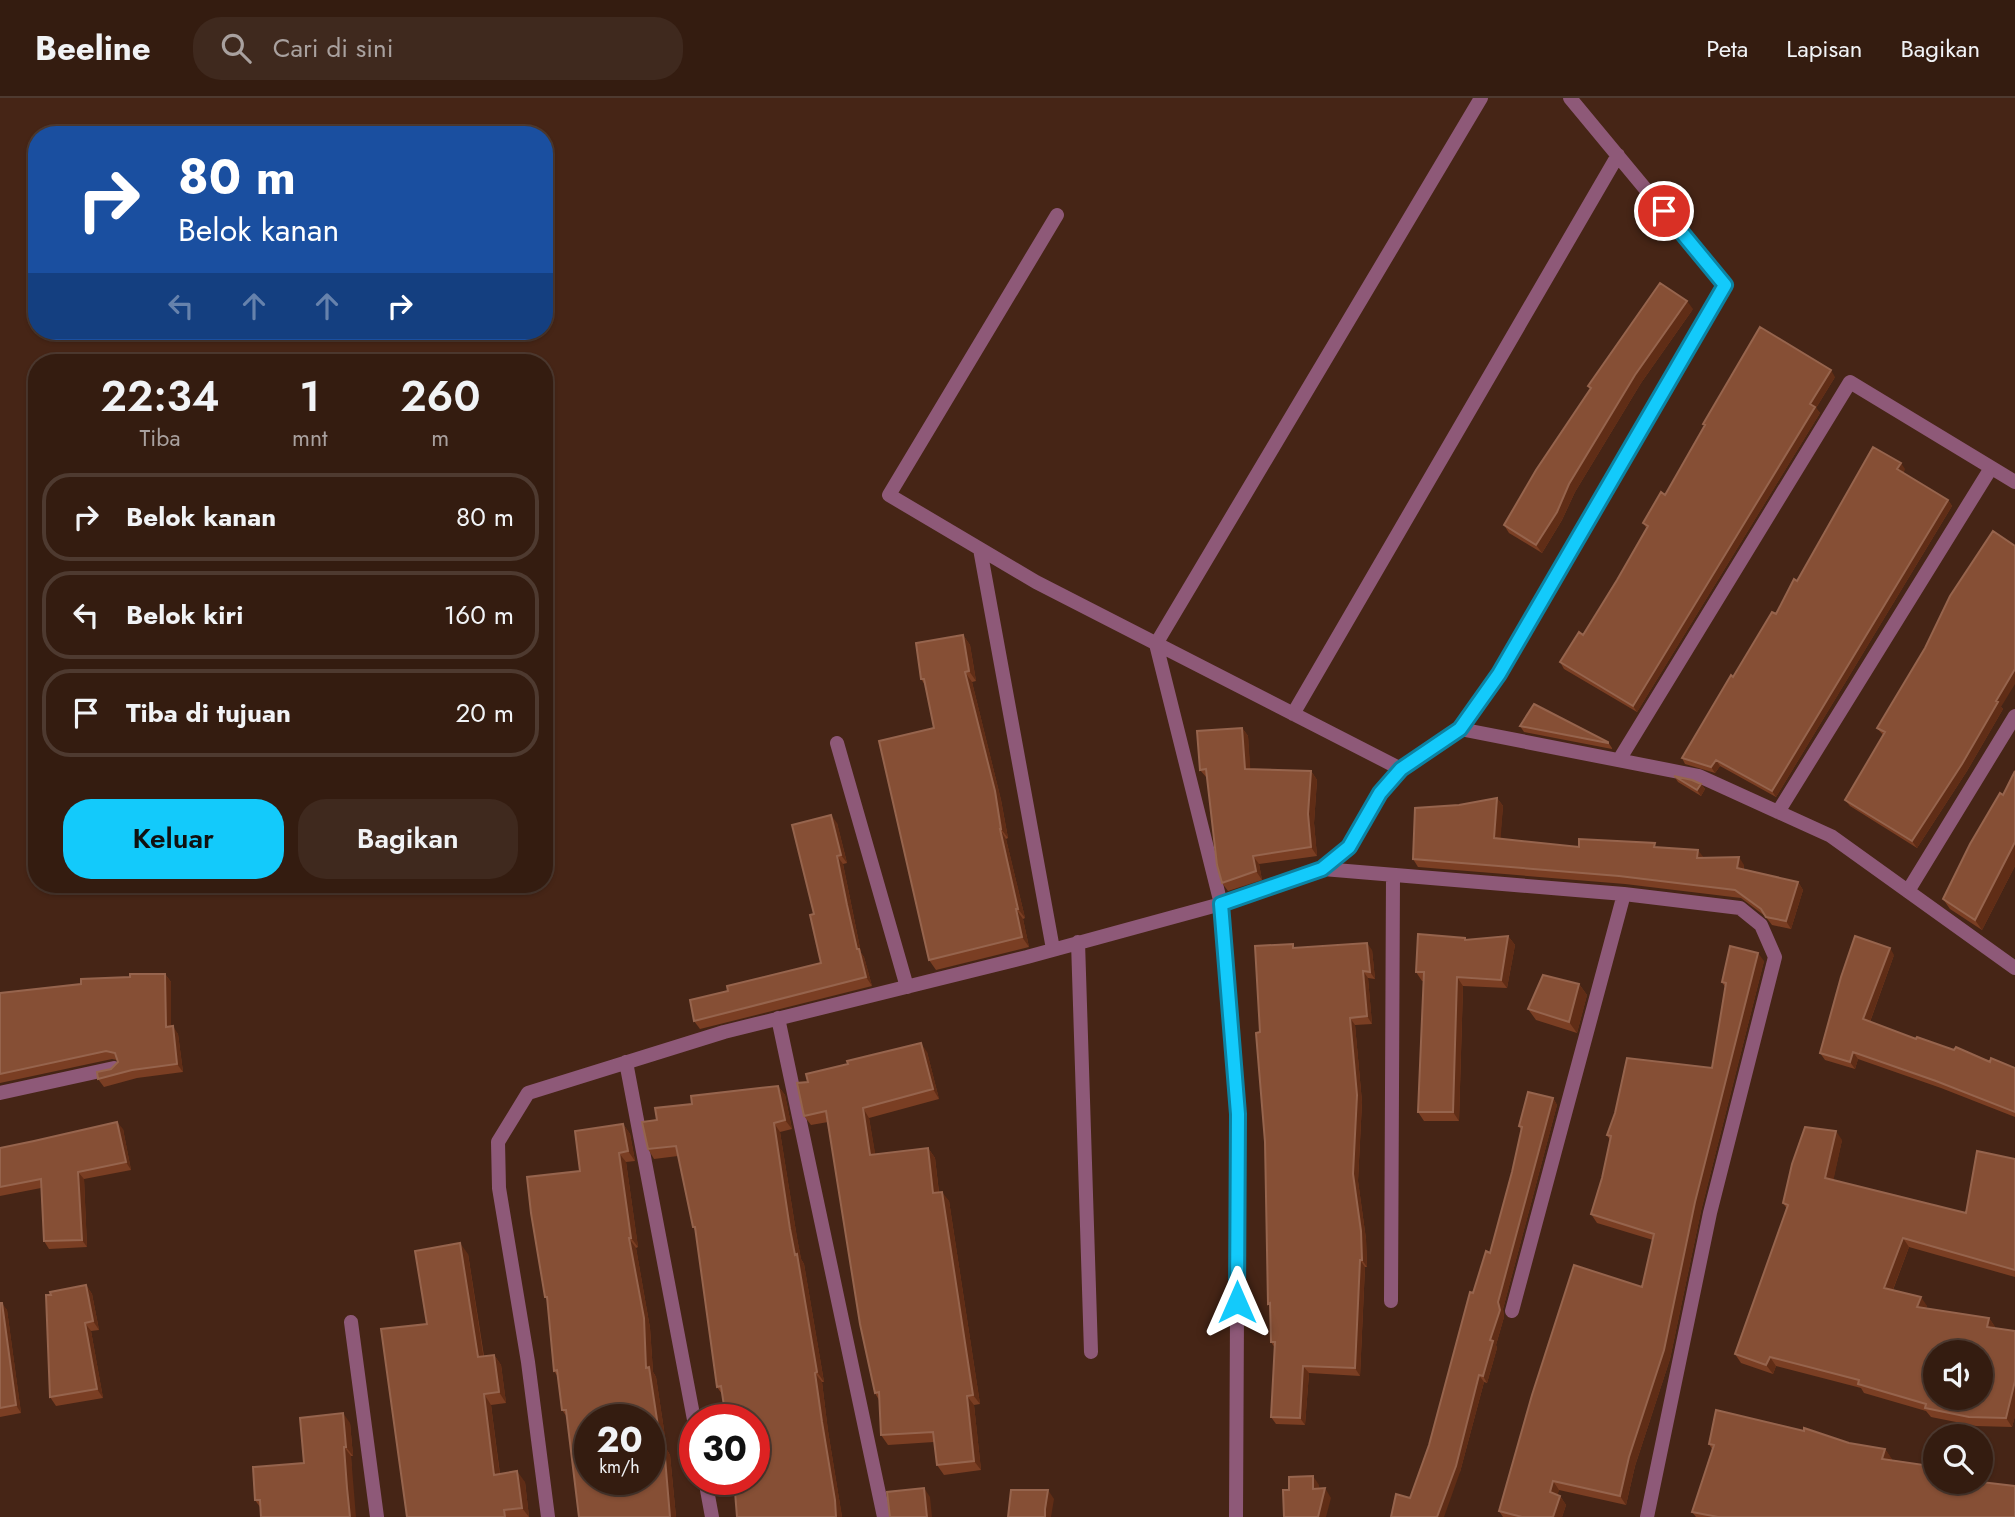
<!DOCTYPE html>
<html lang="id">
<style>
body{margin:0;font-family:Jost,sans-serif;background:#3f291e;color:#f1f3f6;height:100vh;display:flex;flex-direction:column;font-size:26px;white-space:nowrap}
*{box-sizing:border-box;margin:0}
p{font-size:23px;color:#a9a19f}
.icon{flex:none;width:38px;height:38px;fill:none;stroke:currentColor;stroke-width:2;stroke-linecap:round;stroke-linejoin:round}
.map{position:relative;flex:1;overflow:hidden}
.sheet{position:absolute;left:28px;top:256px;width:525px;height:539px;display:flex;flex-direction:column;background:#341c10;border-radius:28px;box-shadow:0 2px 5px #0004,0 0 0 2px #4e3a30}
.sheet>*{flex:none}
.hud{position:absolute;left:28px;top:28px;width:525px;height:214px;border-radius:28px;box-shadow:0 2px 5px #0004,0 0 0 2px #4e3a30;background:#1a4fa0;color:#fff;overflow:hidden}
.tools{position:absolute;left:1923px;top:1242px;display:grid;gap:14px}
.tools a{display:grid;place-items:center;width:70px;height:70px;border-radius:50%;background:#341c10;box-shadow:0 2px 5px #0004,0 0 0 2px #4e3a30;font-size:35px}
.speed{position:absolute;left:574px;top:1306px;display:flex;gap:14px;font-size:35px;font-weight:700;text-align:center}
.speed>*{display:grid;place-content:center;width:91px;height:91px;border-radius:50%;background:#341c10;box-shadow:0 2px 5px #0004,0 0 0 2px #4e3a30;line-height:1}
.speed small{font-size:18px;font-weight:400}
.speed .limit{border:10px solid #d22;background:#fff;color:#111}
.pin{position:absolute;display:grid;place-items:center;width:60px;height:60px;color:#fff;margin:-30px;border:4px solid #fff;border-radius:50%;box-shadow:0 2px 7px #0007}
.me{position:absolute;width:77px;margin:-38px;rotate:0deg;stroke-linejoin:round;filter:drop-shadow(0 0 5px #0008)}
.turn{display:flex;align-items:center;gap:24px;height:147px;padding:0 35px;font-size:32px}
.turn .icon{width:91px;height:91px;stroke-width:2.5}
.turn b{display:block;font-size:49px;line-height:60px}
.lanes{display:flex;align-items:center;height:66px;padding:0 35px;background:#0003;justify-content:center;gap:35px;direction:ltr}
.lanes .off{opacity:.35}
.eta{display:flex;justify-content:space-evenly;align-items:center;height:119px;text-align:center}
.eta b{font-size:42px;font-weight:600;line-height:49px}
.button{display:flex;gap:14px;margin-top:auto;padding:14px 35px}
.button a{flex:1;height:80px;border-radius:28px;background:#13cafb;color:#111;font-size:28px;font-weight:600;line-height:80px;text-align:center}
.button a+a{background:#3f291e;color:#f1f3f6}
ul{padding:0;list-style:none}
li{display:flex;align-items:center;gap:21px;height:88px;margin:0 14px 10px;padding:0 21px;border:4px solid #4e3a30;border-radius:28px}
li div{flex:1}
li b{display:block;font-size:26px}
li em{font-style:normal}
header{display:flex;align-items:center;gap:42px;box-sizing:border-box;height:98px;padding:0 35px;background:#341c10;border-bottom:2px solid #4e3a30}
header strong{font-size:33px}
nav{display:flex;gap:38px;margin-inline-start:auto;font-size:24px}
.search{width:490px;height:63px;background:#3f291e;display:flex;align-items:center;gap:18px;box-sizing:border-box;padding:0 24px;border-radius:28px;color:#a9a19f;font-size:26px}
.map>svg:first-child{display:block}
.lines{fill:none;stroke-linecap:round;stroke-linejoin:round}
.minor{stroke:#8e5978;stroke-width:14}
.wall{fill:#7a3e23}
.shaded-wall{fill:#602d16}
.building{fill:#864f35;stroke:#96644d;stroke-width:2;fill-rule:evenodd}
.route-casing{stroke:#0c83a3;stroke-width:18}
.route{stroke:#13cafb;stroke-width:12}
</style>
<header>
<strong>Beeline</strong>
<div class="search"><svg class="icon" aria-label="search" viewBox="0 0 24 24"><circle cx="10" cy="10" r="6"/><path d="M15 15l6 6"/></svg>Cari di sini</div>
<nav><a>Peta</a><a>Lapisan</a><a>Bagikan</a></nav>
</header>
<div class="map">
<svg width="2015" height="1419" viewBox="0 0 2015 1419">
<rect width="100%" height="100%" fill="#462516"/>
<g class="lines">
<!-- minor -->
<path class="minor" d="M1057 117 889 397 1036 484 1401 671
M980 451 1053 851
M1293 616 1618 57
M1460 631 1699 678 1831 738 2015 870
M837 645 907 889
M1619 662 1850 284 2015 384
M1778 714 1991 370
M1323 771 1624 796 1740 810 1761 827 1775 859 1710 1115 1647 1419
M1908 793 2015 618
M1078 844 1091 1254
M778 920 884 1419
M626 964 695 1327
M0 995 114 970
M1391 1203 1393 777
M1512 1213 1624 796
M351 1224 377 1419
M705 1381 712 1419
M548 1419 528 1264 499 1090 498 1044 528 995 724 934 1027 859 1221 806 1323 771 1349 749 1380 695 1401 671 1460 631 1499 576 1725 187 1570 0
M1236 1419 1238 1016 1221 806 1156 546 1481 0"/>
</g>
<!-- wall -->
<path class="wall" d="M1693 211 1641 285 1575 394 1562 422 1542 455 1509 435 1504 427 1590 291 1588 288Z
M1835 279 1816 310 1820 315 1637 614 1564 571 1560 564 1583 537 1617 482 1647 431 1643 425 1665 397 1705 328 1703 326Z
M1905 371 1903 375 1948 402 1952 408 1776 699 1720 668 1715 675 1685 666 1682 660 1733 579 1797 483Z
M963 537 970 547 976 583 972 584 1001 702 1008 740 1006 741 1025 820 1023 821 1029 849 936 872 929 862 934 630 925 587 921 581Z
M2001 609 2003 611 1967 673 1917 750 1850 708 1845 702 1883 637 1877 630Z
M1520 628 1608 644 1612 650V651L1524 634Z
M1242 630 1248 638 1250 672 1311 673 1317 682 1314 725 1317 758 1259 766 1262 782 1228 793 1222 785 1207 680 1200 672Z
M2015 673V768L1982 832 1950 811 1943 801 2003 697Z
M1674 678 1701 686 1705 691 1701 698 1678 684Z
M1497 700 1503 708 1500 741 1579 749 1658 750 1744 767V771L1798 784 1803 792 1791 831 1772 827 1765 818 1741 800 1625 786 1418 769 1413 761 1459 707Z
M837 725 847 765 843 766 853 815 861 855 864 859 872 888 700 931 694 923 728 893 821 865 814 816Z
M1508 838 1515 847 1507 890 1463 888 1459 1023H1424L1418 1014 1424 883H1422L1416 874 1465 840 1466 842Z
M1296 850 1372 852 1375 881 1368 880 1372 926 1355 927 1362 1004 1358 1083 1366 1141 1367 1169H1365L1360 1278 1309 1275 1305 1327 1276 1326 1271 1319 1275 1250 1271 1244 1270 1209 1268 1206 1265 1044 1260 934Z
M1894 857 1870 924 1916 941 2015 970V1019L1941 990 1858 961 1855 971 1825 962 1820 955Z
M1764 863 1701 1113 1670 1261 1635 1368 1626 1407 1559 1392 1557 1397 1560 1398 1566 1407 1562 1419H1503L1499 1413 1642 1189 1653 1142 1597 1125 1591 1116 1602 1080 1610 1042 1607 1037 1712 970 1725 889 1722 884Z
M165 876 171 884V928L178 936 183 974 137 980 104 989 98 981 111 971 118 964 117 962 112 961 0 985V898L130 879Z
M1579 886 1587 897 1577 935 1536 922 1528 911Z
M927 954 939 1001 869 1020 875 1056 928 1050 935 1060 939 1094 949 1103 980 1306 974 1307 981 1372 944 1377 937 1367 934 1344 888 1347 881 1337 879 1302 875 1295 828 1024 811 1027 804 1018 808 984Z
M778 988 785 997 792 1031 780 1034 797 1140 801 1161 804 1166 824 1284H822L828 1333 842 1419H737L736 1394 722 1296 717 1289 696 1134 693 1129 678 1058 654 1061 648 1051 657 1022 692 1006Z
M1553 1000 1557 1007 1503 1211 1504 1219 1496 1247 1497 1250 1487 1285 1484 1284 1460 1374 1410 1400 1429 1347 1473 1195 1490 1155 1512 1074 1521 1032 1519 1028Z
M623 1026 630 1036 635 1063 626 1064 638 1149 636 1150 650 1230 653 1274 656 1279 667 1352 670 1357 676 1419H579L567 1319 562 1312 558 1279 554 1273 547 1202 545 1199 580 1073Z
M123 1031 131 1072 84 1081 87 1149 49 1151 44 1143 41 1090 0 1098V1050Z
M1842 1042 1833 1082 1966 1115 2015 1061V1179L1909 1149 1893 1192 1927 1208 1926 1210 1989 1220 1995 1229V1230L2015 1233V1318L2012 1329 1976 1328 1931 1319 1926 1313 1864 1295 1861 1290 1776 1268 1773 1276 1741 1265 1735 1256 1787 1111 1783 1105Z
M468 1156 484 1258 494 1257 501 1267 506 1305 491 1307 500 1376 525 1384 529 1419H407L427 1226Z
M86 1187 92 1196 99 1232 91 1233 103 1300 56 1308 50 1299Z
M0 1205 7 1212 21 1315 0 1319Z
M350 1325 353 1358H351L353 1400 260 1409 255 1402 304 1365Z
M1849 1345 1885 1351 1892 1362 1924 1367 1928 1371 2015 1419H1696L1692 1414 1712 1351 1709 1346Z"/>
<!-- shaded-wall -->
<path class="shaded-wall" d="M1687 203 1693 211 1641 285 1575 394 1562 422 1542 455 1536 447 1569 386 1635 277Z
M1831 272 1835 279 1816 310 1820 315 1637 614 1633 608 1810 306Z
M1901 365 1905 371 1901 377 1897 371Z
M1948 402 1952 408 1776 699 1772 693Z
M963 537 970 547 976 583 969 573Z
M2015 571V586L2001 609 2003 611 1967 673 1917 750 1912 743Z
M965 574 972 584 1001 702 1008 740 1001 731Z
M1242 630 1248 638 1251 680 1245 671Z
M1716 662 1720 668 1715 675 1711 669Z
M1311 673 1317 682 1314 725 1317 758 1311 749 1308 716Z
M1701 686 1705 691 1701 698 1697 692Z
M1497 700 1503 708 1500 749 1494 740Z
M831 717 837 725 847 765 841 757Z
M1000 731 1006 741 1025 820 1018 811Z
M2015 744V768L1982 832 1975 822Z
M1698 752 1704 760H1697Z
M837 758 843 766 861 855 864 859 872 888 866 879 857 851Z
M1253 758 1259 766 1262 782 1256 773Z
M1739 759 1744 767 1743 778 1737 770Z
M1798 784 1803 792 1791 831 1786 823Z
M1016 811 1023 821 1029 849 1022 839Z
M1508 838 1515 847 1507 890 1501 882Z
M1367 845 1372 852 1375 881 1370 874Z
M1890 850 1894 857 1868 929 1863 921Z
M1758 855 1764 863 1701 1113 1670 1261 1635 1368 1626 1407 1620 1398 1629 1359Z
M1363 873 1368 880 1372 926 1367 918Z
M165 876 171 884V937L166 929Z
M1457 879 1463 888 1459 1023 1453 1014Z
M1579 886 1587 897 1577 935 1569 924Z
M1350 920 1355 927 1362 1004 1358 1083 1366 1141 1367 1169 1362 1162 1353 1076Z
M173 928 178 936 183 974 177 966Z
M921 945 927 954 939 1001 933 991Z
M1853 954 1858 961 1855 971 1850 964Z
M778 988 785 997 792 1031 785 1022Z
M1553 1000 1557 1007 1503 1211 1504 1219 1496 1247 1497 1250 1487 1285 1483 1278 1498 1204Z
M863 1010 869 1020 877 1066 870 1057Z
M117 1024 123 1031 131 1072 126 1064Z
M774 1025 780 1034 797 1140 801 1161 804 1166 824 1284 817 1274 790 1131Z
M623 1026 630 1036 635 1063 628 1053Z
M1836 1033 1842 1042 1832 1089 1825 1080Z
M928 1050 935 1060 940 1105 933 1095Z
M619 1055 626 1064 638 1149 631 1140Z
M78 1074 84 1081 87 1149 82 1142Z
M942 1094 949 1103 980 1306 973 1297Z
M629 1140 636 1150 650 1230 653 1274 656 1279 667 1352 670 1357 676 1419H670L661 1348 646 1270Z
M1903 1140 1909 1149 1890 1199 1884 1190Z
M460 1145 468 1156 485 1269 478 1259Z
M1360 1162 1365 1169 1360 1278 1355 1270Z
M86 1187 92 1196 99 1232 93 1223Z
M1921 1199 1927 1208 1924 1218 1917 1209Z
M2 1205 7 1212 21 1315 16 1307Z
M1989 1220 1995 1229 1993 1238 1987 1229Z
M85 1225 91 1233 103 1300 97 1291Z
M494 1257 501 1267 506 1305 499 1294Z
M1770 1259 1776 1268 1773 1276 1766 1267Z
M1303 1268 1309 1275 1305 1327 1300 1320Z
M815 1275 822 1284 828 1333 842 1419H836Z
M1479 1277 1484 1284 1460 1374 1444 1419H1437Z
M2015 1283V1318L2012 1329 2006 1320Z
M484 1296 491 1307 501 1387 494 1377Z
M967 1298 974 1307 981 1372 974 1363Z
M343 1315 350 1325 353 1358 346 1349Z
M344 1349 351 1358 356 1419H350L347 1390Z
M1885 1351 1892 1361 1889 1370 1882 1361Z
M517 1373 525 1384 529 1419 522 1410Z
M1313 1378 1319 1387 1320 1400 1313 1391Z
M1553 1383 1559 1392 1556 1402 1550 1394Z
M924 1390 930 1399 932 1419H927Z
M1325 1390 1331 1400 1326 1419H1318Z
M1048 1392 1054 1401 1051 1419H1045V1411Z
M1560 1398 1566 1407 1562 1419H1553Z"/>
<!-- building -->
<path class="building" d="M1660 185 1687 203 1635 277 1569 386 1557 414 1536 447 1504 427 1536 372 1591 290 1588 288Z
M1760 229 1831 272 1810 306 1815 309 1633 608 1560 564 1579 534 1583 537 1617 482 1648 428 1643 425 1661 394 1665 397 1705 327 1703 326Z
M1873 349 1901 365 1897 371 1948 402 1772 693 1716 662 1711 669 1682 660 1731 577 1733 579 1772 514 1776 516 1794 481 1797 483Z
M1993 433 2015 448V571L1996 603 1998 604 1962 666 1912 743 1845 702 1885 634 1877 630 1925 550 1950 498Z
M963 537 969 573 965 574 995 693 1001 731H1000L1018 811H1016L1022 839 929 862 879 643 934 630 924 581H921L916 545Z
M1534 606 1608 644V645L1520 628Z
M1242 630 1245 671 1311 673 1308 716 1311 749 1253 758 1256 773 1222 785 1217 767 1206 671 1200 672 1197 633Z
M2015 673V744L1975 822 1943 801 1970 746 2000 695 2003 697Z
M1674 678 1692 682 1701 686 1697 692Z
M1497 700 1494 740 1579 749V741L1655 745 1654 749 1698 752 1697 760 1739 759 1737 770 1798 784 1786 823 1766 819 1761 811 1735 792 1619 778 1413 761 1415 710 1459 707Z
M831 717 841 757 837 758 847 807 857 851H859L866 879 694 923 690 902 728 893 727 888 821 865 810 817 814 816 792 727Z
M1418 836 1465 840V842L1508 838 1501 882 1457 879 1453 1014H1418L1424 874H1416Z
M1855 838 1890 850 1863 921 1916 941 1917 939 1954 952 1956 949 1990 964 1991 960 2015 970V1014L1936 983 1853 954 1850 964 1820 955 1841 879Z
M1367 845 1370 874 1363 873 1367 918 1350 920 1357 997 1353 1076 1361 1133 1362 1162H1360L1355 1270 1303 1268 1300 1320 1271 1319 1275 1244H1271L1270 1205 1268 1206 1265 1044 1256 935 1260 934 1255 848 1293 846V850Z
M1730 848 1758 855 1695 1104 1664 1252 1629 1359 1620 1398 1553 1383 1550 1394 1560 1398 1553 1419H1522L1499 1413 1532 1297 1574 1167 1642 1189 1654 1136 1591 1116 1602 1080 1611 1038 1607 1037 1615 1015 1627 960 1712 970 1726 885 1722 884Z
M130 876H165L166 929 173 928 177 966 132 972 98 981 97 974 111 971 118 964 115 955 106 953 0 976V895L81 886V881L130 879Z
M1543 877 1579 886 1569 924 1528 911Z
M921 945 933 991 863 1010 870 1057 928 1050 933 1095 942 1094 973 1297 967 1298 974 1363 937 1367 933 1334 881 1337 879 1294 875 1295 860 1226 826 1013 804 1018 797 985 808 984 806 976 848 966 847 963Z
M778 988 785 1022 774 1025 790 1131 795 1157 797 1156 817 1274 815 1275 822 1324 835 1402 836 1419H737L734 1381H754V1321H726L721 1288 717 1289 695 1129H693L676 1048 648 1051 642 1024 657 1022 655 1010 692 1006 691 998Z
M1528 994 1553 1000 1498 1204 1500 1212 1490 1242 1493 1243 1483 1278 1479 1277 1456 1368 1437 1419H1391L1396 1396 1410 1400 1429 1347 1470 1194 1473 1195 1486 1153 1490 1155 1512 1074 1522 1029 1519 1028Z
M117 1024 126 1064 78 1074 82 1142 44 1143 41 1081 0 1089V1050L34 1043Z
M623 1026 628 1053 619 1055 631 1140H629L644 1220 646 1270 649 1269 661 1348H664L670 1419H579L566 1312H562L557 1272 554 1273 547 1199H545L531 1115 527 1079 580 1073 575 1033ZM590 1321H649V1381H590Z
M1805 1029 1836 1033 1825 1080 1966 1115 1977 1053 2015 1061V1172L1903 1140 1884 1190 1921 1199 1917 1209 1989 1220 1987 1229 2015 1233V1283L2006 1320 1969 1319 1925 1310 1926 1306 1858 1286 1859 1282 1770 1259 1766 1267 1735 1256 1788 1107 1783 1105 1792 1066ZM1936 1255H1981V1300H1936Z
M460 1145 478 1259 494 1257 499 1294 484 1296 494 1377 517 1373 522 1410 504 1412 505 1419H407L381 1231 427 1226 415 1153Z
M86 1187 93 1223 85 1225 97 1291 50 1299 46 1197H51L50 1194Z
M0 1205H2L16 1307 0 1310Z
M1716 1312 1804 1333V1330L1849 1345 1885 1351 1882 1361 1924 1367V1370L1936 1373V1384H1981L2015 1388V1419H1718L1692 1414 1714 1347 1709 1346Z
M343 1315 346 1349H344L347 1390 350 1419H261L260 1402H255L253 1369 304 1365 300 1320Z
M1313 1378V1391L1325 1390 1318 1419H1284L1283 1392H1289V1379Z
M924 1390 927 1419H890L887 1394Z
M1011 1392H1048L1045 1411V1419H1008Z"/>
<g class="lines">
<!-- route casing -->
<g class="route-casing">
<path id="route" d="M1237 1204 1238 1016 1221 806 1322 771 1349 749 1380 695 1401 671 1460 631 1499 576 1725 187 1664 113"/>
</g>
<!-- route -->
<use href="#route" class="route"/>
</g>
</svg>
<div class="tools">
<a><svg class="icon" aria-label="sound" viewBox="0 0 24 24"><path d="M4 9h4l5-4v14l-5-4H4zM17 9q2 3 0 6"/></svg></a>
<a><svg class="icon" aria-label="search" viewBox="0 0 24 24"><circle cx="10" cy="10" r="6"/><path d="M15 15l6 6"/></svg></a>
</div>
<div class="speed"><div>20<small>km/h</small></div><div class="limit">30</div></div>
<div class="pin" style="left:1664px;top:113px;background:#d93025"><svg class="icon" aria-label="arrive" viewBox="0 0 24 24"><path d="M6 21V4h12l-3 4 3 4H6"/></svg></div>
<svg class="me" style="left:1237px;top:1204px" viewBox="-20 -20 40 40"><path d="M0-17L14 15 0 8-14 15z" fill="#13cafb" stroke="#fff" stroke-width="4"/></svg>
<div class="hud">
<div class="turn"><svg class="icon" aria-label="right" viewBox="0 0 24 24"><path d="M7 20v-9h11M14 6l5 5-5 5"/></svg><div><b>80 m</b>Belok kanan</div></div>
<div class="lanes"><svg class="icon off" aria-label="left" viewBox="0 0 24 24"><path d="M17 20v-9H6M10 6l-5 5 5 5"/></svg><svg class="icon off" aria-label="ahead" viewBox="0 0 24 24"><path d="M12 20V5M6 11l6-6 6 6"/></svg><svg class="icon off" aria-label="ahead" viewBox="0 0 24 24"><path d="M12 20V5M6 11l6-6 6 6"/></svg><svg class="icon" aria-label="right" viewBox="0 0 24 24"><path d="M7 20v-9h11M14 6l5 5-5 5"/></svg></div>
</div>
<section class="sheet">
<div class="eta">
<div><b>22:34</b><p>Tiba</p></div>
<div><b>1</b><p>mnt</p></div>
<div><b>260</b><p>m</p></div>
</div>
<ul>
<li><svg class="icon" aria-label="right" viewBox="0 0 24 24"><path d="M7 20v-9h11M14 6l5 5-5 5"/></svg><div><b>Belok kanan</b></div><em>80 m</em></li>
<li><svg class="icon" aria-label="left" viewBox="0 0 24 24"><path d="M17 20v-9H6M10 6l-5 5 5 5"/></svg><div><b>Belok kiri</b></div><em>160 m</em></li>
<li><svg class="icon" aria-label="arrive" viewBox="0 0 24 24"><path d="M6 21V4h12l-3 4 3 4H6"/></svg><div><b>Tiba di tujuan</b></div><em>20 m</em></li>
</ul>
<div class="button"><a>Keluar</a><a>Bagikan</a></div>
</section>
</div>
